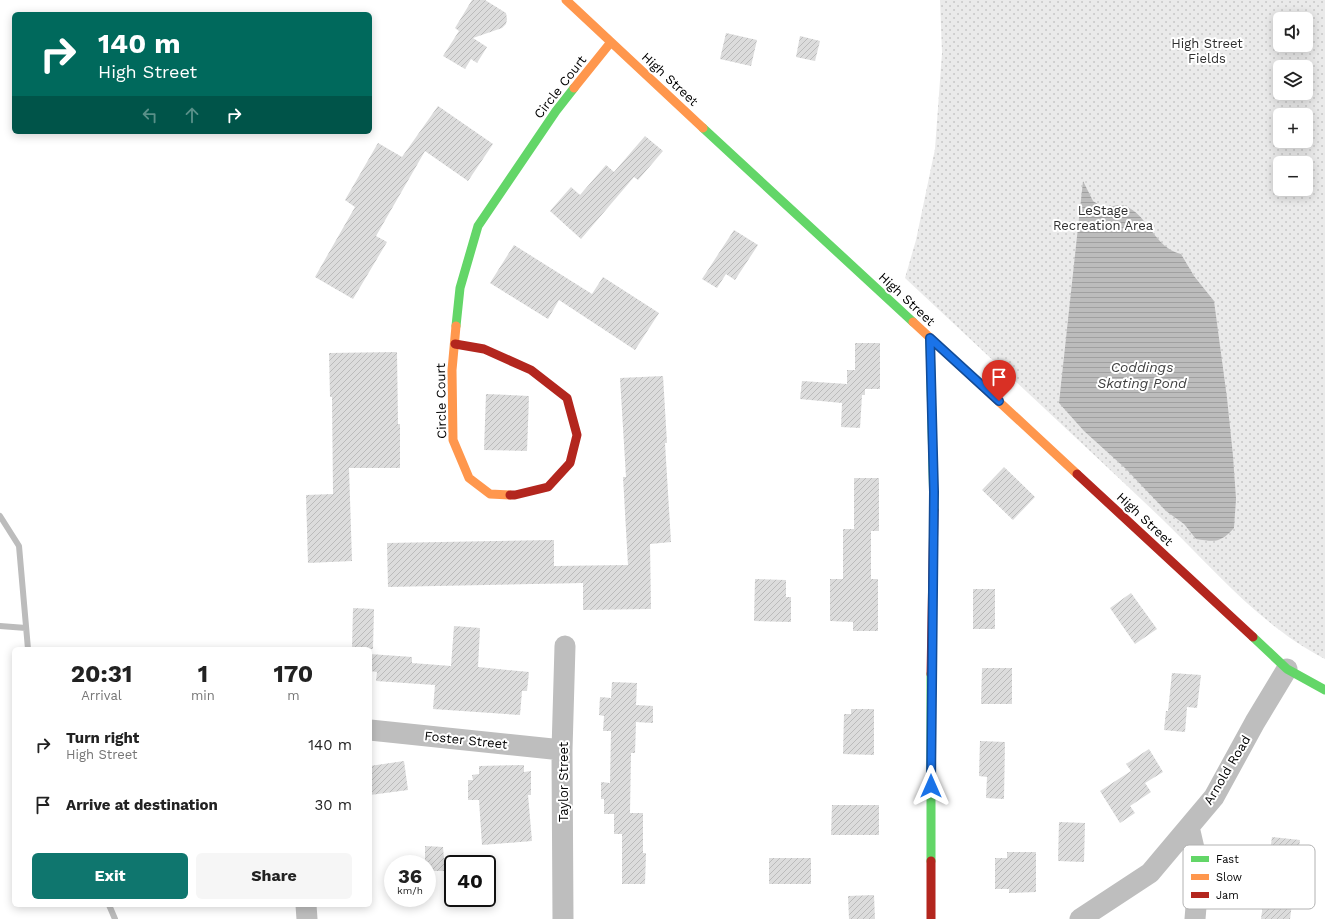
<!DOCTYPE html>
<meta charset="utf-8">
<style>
body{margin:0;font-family:"Work Sans",sans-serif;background:#f6f6f6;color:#222;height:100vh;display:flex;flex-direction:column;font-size:15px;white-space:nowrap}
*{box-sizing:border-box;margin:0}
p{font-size:13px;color:#767676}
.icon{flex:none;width:22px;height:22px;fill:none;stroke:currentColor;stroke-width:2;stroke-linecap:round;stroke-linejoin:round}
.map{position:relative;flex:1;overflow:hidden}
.side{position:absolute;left:12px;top:647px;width:360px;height:260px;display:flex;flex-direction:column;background:#fff;border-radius:6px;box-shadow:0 2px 10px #0003}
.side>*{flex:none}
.banner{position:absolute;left:12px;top:12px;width:360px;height:122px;border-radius:6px;box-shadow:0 2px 10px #0003;background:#00695c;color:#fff;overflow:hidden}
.buttons{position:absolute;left:1273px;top:12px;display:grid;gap:8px}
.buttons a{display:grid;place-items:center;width:40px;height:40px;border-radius:6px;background:#fff;box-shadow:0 2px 10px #0003;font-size:20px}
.speed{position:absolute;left:384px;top:855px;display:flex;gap:8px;font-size:20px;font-weight:700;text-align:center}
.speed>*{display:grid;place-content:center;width:52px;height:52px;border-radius:50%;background:#fff;box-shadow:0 2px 10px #0003;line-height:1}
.speed small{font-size:10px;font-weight:400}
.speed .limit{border:2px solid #111;border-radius:6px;background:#fff;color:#111}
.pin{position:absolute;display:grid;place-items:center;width:34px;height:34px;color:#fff;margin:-41px -17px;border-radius:50% 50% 50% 0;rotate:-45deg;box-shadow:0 0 4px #0007}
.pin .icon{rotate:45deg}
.me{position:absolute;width:44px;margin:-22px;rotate:0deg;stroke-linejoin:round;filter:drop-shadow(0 0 3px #0008)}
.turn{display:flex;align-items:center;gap:14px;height:84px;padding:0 20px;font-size:18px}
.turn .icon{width:52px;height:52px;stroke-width:2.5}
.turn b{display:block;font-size:28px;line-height:34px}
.lanes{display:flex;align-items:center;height:38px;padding:0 20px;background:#0003;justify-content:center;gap:20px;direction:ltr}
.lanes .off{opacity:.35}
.eta{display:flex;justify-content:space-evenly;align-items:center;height:68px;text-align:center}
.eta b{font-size:24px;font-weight:700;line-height:28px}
.primary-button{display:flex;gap:8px;margin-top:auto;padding:8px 20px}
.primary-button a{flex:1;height:46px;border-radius:6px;background:#0f766e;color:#fff;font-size:16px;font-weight:700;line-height:46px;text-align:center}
.primary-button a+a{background:#f6f6f6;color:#222}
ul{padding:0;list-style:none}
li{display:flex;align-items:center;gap:12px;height:60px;padding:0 20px}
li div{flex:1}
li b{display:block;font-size:15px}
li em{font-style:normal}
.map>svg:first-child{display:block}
.park{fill:url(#park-dots);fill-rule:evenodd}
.water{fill:url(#water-rules)}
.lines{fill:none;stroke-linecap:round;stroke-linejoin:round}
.stream{stroke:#bcbcbc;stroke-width:6}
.building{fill:url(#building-hatch)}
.street{stroke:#bebebe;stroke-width:21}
.fast{stroke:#63d668;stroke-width:9}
.slow{stroke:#ff974d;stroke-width:9}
.jam{stroke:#b3261e;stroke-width:9}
.route-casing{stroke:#114b97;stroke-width:10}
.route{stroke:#1a73e8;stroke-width:7}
.labels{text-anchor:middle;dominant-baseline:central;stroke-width:4;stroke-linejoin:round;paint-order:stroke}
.park-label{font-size:13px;fill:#2f2f2f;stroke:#fff}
.street-label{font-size:13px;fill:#000;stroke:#fff}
.water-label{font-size:14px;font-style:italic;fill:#404040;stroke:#fff}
.key{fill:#fff;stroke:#b2b2b2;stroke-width:1}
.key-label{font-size:11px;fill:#000}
</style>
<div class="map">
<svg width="1325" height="919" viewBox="0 0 1325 919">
<defs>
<pattern id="park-dots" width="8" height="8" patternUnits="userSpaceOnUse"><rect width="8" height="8" fill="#eaeaea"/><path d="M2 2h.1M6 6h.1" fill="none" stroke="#c7c7c7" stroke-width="1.8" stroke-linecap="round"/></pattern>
<pattern id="water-rules" width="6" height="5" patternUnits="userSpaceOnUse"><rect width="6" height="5" fill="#bcbcbc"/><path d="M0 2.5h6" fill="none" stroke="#a0a0a0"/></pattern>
<pattern id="building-hatch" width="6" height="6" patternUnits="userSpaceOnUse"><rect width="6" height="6" fill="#dcdcdc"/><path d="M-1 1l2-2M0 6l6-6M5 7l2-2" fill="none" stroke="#bbb"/></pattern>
</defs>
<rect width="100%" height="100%" fill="#fff"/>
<!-- park -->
<path class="park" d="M940 0H1325V659C1258 624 1214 569 1161 518 1076 437 990 358 905 278L916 240 935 149 942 53ZM1280 19H1306V45H1280ZM1280 67H1306V93H1280ZM1280 115H1306V141H1280ZM1280 163H1306V189H1280Z"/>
<!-- water -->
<path class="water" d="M1083 181 1093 201 1104 208C1110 207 1119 203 1125 206 1149 215 1154 248 1181 254L1194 276 1214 301 1227 398 1233 456 1236 499 1234 528C1220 543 1216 542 1196 539L1184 524 1166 511 1125 468 1084 431 1059 403Z"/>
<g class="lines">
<!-- stream -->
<path class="stream" d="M0 516 19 546 28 649
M0 626 26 628
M109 905 115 919"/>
</g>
<!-- building -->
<path class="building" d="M472 0H485L506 13 507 19 506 24 502 28 473 38 487 47 477 63 471 59 465 69 443 56 459 31 455 28Z
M726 33 757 40 751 66 720 59Z
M800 36 820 41 815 61 796 57Z
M438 106 493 144 468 181 425 151 376 236 387 242 353 299 315 277 355 207 345 200 378 143 402 157Z
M645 136 663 151 638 180 634 177 581 239 550 211 571 187 580 195 606 165 614 172Z
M734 230 758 245 735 280 726 274 717 288 702 279Z
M514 245 592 294 603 277 659 313 635 350 559 300 548 319 490 283Z
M855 343H880V389H865V395H862L860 428 841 427 842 403 800 399 802 381 847 384V370H855Z
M397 352 398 424H400V468H349L352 561 308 563 306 495 333 494 332 397H330L329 353Z
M663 376 667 443H665L671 542 650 544 651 609 583 610V583L388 587 387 543 554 540V566L628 565 623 477H626L620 378Z
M486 394 529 396 527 451 484 450Z
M1004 467 1035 497 1013 520 982 490Z
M854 478H879V531H871V579H878V631H853V622L830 621V579H843V529H854Z
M755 579 786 580V597H791V622L754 621Z
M973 589H995V629H973Z
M1131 593 1157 629 1135 644 1110 608Z
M353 608 374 609 373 649H352Z
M454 626 480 628 478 667 529 672 527 691H522L520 715 433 709 435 685 376 681 377 672 370 671V654L412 657V663L451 666Z
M982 668H1012V704H981Z
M1172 673 1201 675 1197 708 1187 707 1185 732 1164 730 1166 711H1168Z
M612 682 637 683 636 705 653 706V723L636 722 635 753H631L630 813H643V853H646L645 884H622V834H614V814H604V799H601V782L610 783 611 731H603L604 716 599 715 600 697 611 698Z
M851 709H874V755L843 754 844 714H851Z
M980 741 1005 742 1004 799 986 798 987 777 979 776Z
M1149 749 1163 772 1145 783 1151 792 1130 806 1135 813 1120 823 1100 791 1131 771 1126 764Z
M404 761 408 790 370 795V766Z
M524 765V772L531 771V795H528L532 841 482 845 479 800H468V780H473L472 775 479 774V766Z
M832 805H879V835H831Z
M1059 822 1085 823 1084 862 1058 861Z
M1272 837 1300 840 1290 919H1261Z
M425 846 443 847 445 871H427V864H425Z
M1007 852H1036V892L1009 893V889H995V858H1007Z
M769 858H811V884H769Z
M874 895 875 919H849L848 896Z"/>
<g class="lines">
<!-- street -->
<path class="street" d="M370 730 562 750
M1189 827 1199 870 1195 919
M306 905 307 919
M563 919 562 750 565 646
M1080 919 1150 873 1214 797 1255 722 1287 669"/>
<!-- fast -->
<path class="fast" d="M703 128 913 322
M456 326 460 288 478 226 556 111 574 88
M930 338 934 510
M1253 637 1287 669 1325 690
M931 861V674"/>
<!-- slow -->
<path class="slow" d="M566 0 703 128
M574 88 611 42
M913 322 1077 474
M456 326 452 370 453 440 469 478 490 494 510 495"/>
<!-- jam -->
<path class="jam" d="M455 344 484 349 531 370 567 398 577 435 570 463 548 487 515 495H510
M1077 474 1253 637
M931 674 934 510
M931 861V919"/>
</g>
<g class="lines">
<!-- route casing -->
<g class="route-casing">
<path id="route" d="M931 786 934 492 930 338 999 401"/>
</g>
<!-- route -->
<use href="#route" class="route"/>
</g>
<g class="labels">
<!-- park labels -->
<g class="park-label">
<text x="1207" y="43">High Street<tspan x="1207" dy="15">Fields</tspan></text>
<text x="1103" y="210">LeStage<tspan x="1103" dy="15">Recreation Area</tspan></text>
</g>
<!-- street labels -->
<g class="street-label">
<text transform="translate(670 79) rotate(43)">High Street</text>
<text transform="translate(560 87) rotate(-52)">Circle Court</text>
<text transform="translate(907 299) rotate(43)">High Street</text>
<text transform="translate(441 401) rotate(-91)">Circle Court</text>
<text transform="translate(1145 519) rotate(43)">High Street</text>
<text transform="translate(466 740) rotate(6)">Foster Street</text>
<text transform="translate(1227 770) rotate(-59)">Arnold Road</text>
<text transform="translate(563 782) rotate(-90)">Taylor Street</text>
</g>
<!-- water labels -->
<g class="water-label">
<text x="1142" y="367">Coddings<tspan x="1142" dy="16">Skating Pond</tspan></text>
</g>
</g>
<!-- legend -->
<rect x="1183" y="845" width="132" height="64" rx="6" class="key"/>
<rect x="1191" y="856" width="18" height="6" fill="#63d668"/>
<rect x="1191" y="874" width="18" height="6" fill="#ff974d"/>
<rect x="1191" y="892" width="18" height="6" fill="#b3261e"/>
<g class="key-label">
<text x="1216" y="863">Fast</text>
<text x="1216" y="881">Slow</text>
<text x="1216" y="899">Jam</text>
</g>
</svg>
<div class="buttons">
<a><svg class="icon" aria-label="sound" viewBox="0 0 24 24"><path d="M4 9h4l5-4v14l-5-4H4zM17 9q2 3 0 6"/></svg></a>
<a><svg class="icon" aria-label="layers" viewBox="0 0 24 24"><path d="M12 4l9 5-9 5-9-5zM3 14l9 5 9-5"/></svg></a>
<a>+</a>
<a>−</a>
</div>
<div class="speed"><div>36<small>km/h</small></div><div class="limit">40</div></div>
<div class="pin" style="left:999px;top:401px;background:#d93025"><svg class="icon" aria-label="arrive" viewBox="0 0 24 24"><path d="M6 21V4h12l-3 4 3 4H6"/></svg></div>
<svg class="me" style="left:931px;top:786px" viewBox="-20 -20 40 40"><path d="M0-17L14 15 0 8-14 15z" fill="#1a73e8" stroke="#fff" stroke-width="4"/></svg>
<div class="banner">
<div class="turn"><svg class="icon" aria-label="right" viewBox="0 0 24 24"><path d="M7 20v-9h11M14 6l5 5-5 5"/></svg><div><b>140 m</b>High Street</div></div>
<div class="lanes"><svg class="icon off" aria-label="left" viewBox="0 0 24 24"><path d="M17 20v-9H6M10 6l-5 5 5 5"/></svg><svg class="icon off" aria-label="ahead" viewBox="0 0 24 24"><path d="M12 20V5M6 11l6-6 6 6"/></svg><svg class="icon" aria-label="right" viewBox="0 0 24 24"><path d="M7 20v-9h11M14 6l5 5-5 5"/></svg></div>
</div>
<section class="side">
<div class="eta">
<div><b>20:31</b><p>Arrival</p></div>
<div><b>1</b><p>min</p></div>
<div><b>170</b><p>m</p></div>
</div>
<ul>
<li><svg class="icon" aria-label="right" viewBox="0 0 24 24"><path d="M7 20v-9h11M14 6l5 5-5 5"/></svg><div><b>Turn right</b><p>High Street</p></div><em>140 m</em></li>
<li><svg class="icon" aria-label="arrive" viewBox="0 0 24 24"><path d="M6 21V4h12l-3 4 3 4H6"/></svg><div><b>Arrive at destination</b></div><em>30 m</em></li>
</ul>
<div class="primary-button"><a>Exit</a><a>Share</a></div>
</section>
</div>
